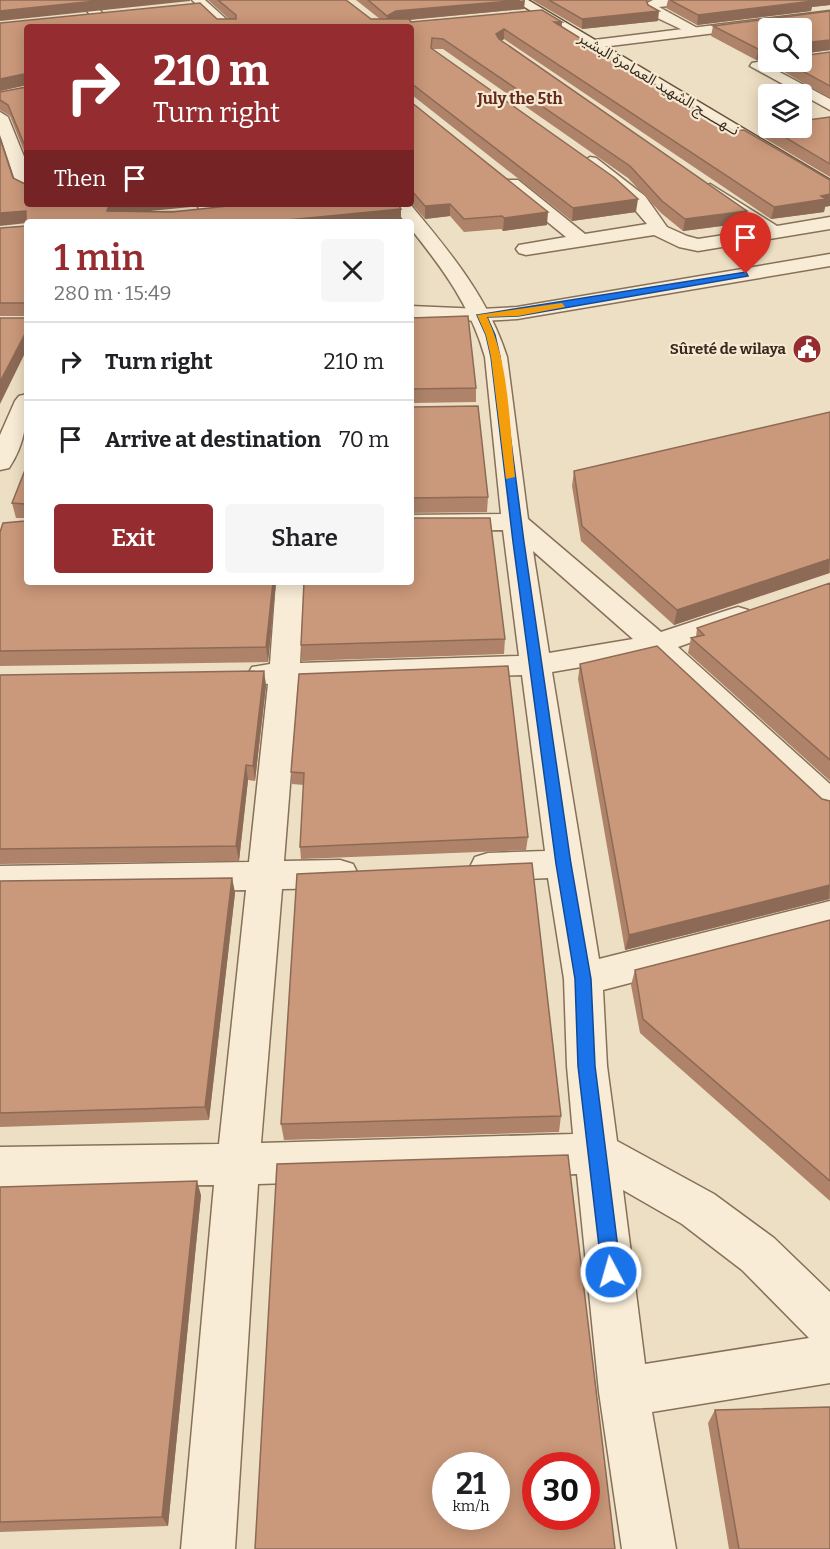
<!DOCTYPE html>
<meta charset="utf-8">
<style>
body{margin:0;font-family:Bitter,"Noto Sans Arabic",serif;background:#f6f6f6;color:#202124;height:100vh;display:flex;flex-direction:column;font-size:22px;white-space:nowrap}
*{box-sizing:border-box;margin:0}
p{font-size:20px;color:#757577}
.icon{flex:none;width:33px;height:33px;fill:none;stroke:currentColor;stroke-width:2;stroke-linecap:round;stroke-linejoin:round}
.map{position:relative;flex:1;overflow:hidden}
.side{position:absolute;left:24px;top:219px;width:390px;height:366px;display:flex;flex-direction:column;background:#fff;border-radius:6px;box-shadow:0 3px 15px #0003}
.side>*{flex:none}
.guide{position:absolute;left:24px;top:24px;width:390px;height:183px;border-radius:6px;box-shadow:0 3px 15px #0003;background:#942c30;color:#fff;overflow:hidden}
.controls{position:absolute;left:758px;top:18px;display:grid;gap:12px}
.controls a{display:grid;place-items:center;width:54px;height:54px;border-radius:6px;background:#fff;box-shadow:0 3px 15px #0003;font-size:30px}
.speed{position:absolute;left:432px;top:1452px;display:flex;gap:12px;font-size:30px;font-weight:700;text-align:center}
.speed>*{display:grid;place-content:center;width:78px;height:78px;border-radius:50%;background:#fff;box-shadow:0 3px 15px #0003;line-height:1}
.speed small{font-size:15px;font-weight:400}
.speed .limit{border:9px solid #d22;background:#fff;color:#111}
.pin{position:absolute;display:grid;place-items:center;width:51px;height:51px;color:#fff;margin:-62px -26px;border-radius:50% 50% 50% 0;rotate:-45deg;box-shadow:0 0 6px #0007}
.pin .icon{rotate:45deg}
.me{position:absolute;width:66px;margin:-33px;rotate:354deg;stroke-linejoin:round;filter:drop-shadow(0 0 4px #0008)}
.turn{display:flex;align-items:center;gap:21px;height:126px;padding:0 30px;font-size:27px}
.turn .icon{width:78px;height:78px;stroke-width:2.5}
.turn b{display:block;font-size:42px;line-height:51px}
.then{display:flex;align-items:center;height:57px;padding:0 30px;background:#0003;gap:12px;font-size:22px}
.round{display:grid;place-items:center;flex:none;width:63px;height:63px;border-radius:6px;background:#f6f6f6}
.overview{display:flex;align-items:center;justify-content:space-between;height:102px;padding:0 30px}
h1{font-size:36px;font-weight:600;line-height:45px;color:#942c30}
.cta{display:flex;gap:12px;margin-top:auto;padding:12px 30px}
.cta a{flex:1;height:69px;border-radius:6px;background:#942c30;color:#fff;font-size:24px;font-weight:600;line-height:69px;text-align:center}
.cta a+a{background:#f6f6f6;color:#202124}
ul{padding:0;list-style:none}
li{display:flex;align-items:center;gap:18px;height:78px;padding:0 30px;border-top:2px solid #e0e0e0}
li div{flex:1}
li b{display:block;font-size:22px}
li em{font-style:normal}
.map>svg:first-child{display:block}
.lines{fill:none;stroke-linecap:round;stroke-linejoin:round}
.minor-casing{stroke:#87705a;stroke-width:3}
.tertiary-casing{stroke:#87705a;stroke-width:3}
.secondary-casing{stroke:#68513d;stroke-width:3}
.minor{fill:#f8ecd6;fill-rule:evenodd}
.tertiary{fill:#f8ecd6;fill-rule:evenodd}
.secondary{fill:#f8ecd6;fill-rule:evenodd}
.wall{fill:#ae8369}
.shaded-wall{fill:#8d6a55}
.building{fill:#ca987a;stroke:#8d6a55;stroke-width:1.5;fill-rule:evenodd}
.route{fill:#1a73e8;stroke:#114b97;stroke-width:1.5}
.slow{fill:#f59e0b}
.labels{text-anchor:middle;dominant-baseline:central;stroke-width:4.5;stroke-linejoin:round;paint-order:stroke}
.far-street-label{font-size:15px;fill:#37291e;stroke:#f5e9d2}
.far-poi-label{font-size:15px;font-weight:bold;fill:#37291e;stroke:#f5e9d2;text-anchor:end}
.far-neighbourhood-label{font-size:16px;font-weight:bold;fill:#622a1e;stroke:#f5e9d2}
</style>
<div class="map">
<svg width="830" height="1549" viewBox="0 0 830 1549">
<rect width="100%" height="100%" fill="#eddfc3"/>
<g class="lines">
<!-- minor casing -->
<g class="minor-casing">
<path id="minor" d="M79 0H92L113 27H99Z
M192 0H205L235 27H220Z
M653 0H694L688 4 659 7 701 30 699 33H689L649 14 645 4Z
M768 60 796 62 794 65 772 68 830 99V110L750 66 752 63Z
M0 112 8 117 27 164V194L18 189 0 135Z
M590 157 596 158 645 196 667 227 687 236 698 239 757 230 704 193 701 189 710 184 777 226 830 217V229L698 251 679 247 654 235 526 255 519 253 516 249 519 245 566 237 506 188 503 184 506 180H518L585 234 647 224 623 196 584 166 582 162Z
M197 204H215L222 222H204Z
M391 204H410C449 251 488 297 507 357L528 519 661 632 728 610 738 607 748 610 752 616 748 622 678 647 830 784V816L818 813 651 655 552 672 599 959 830 901V931L603 990 607 1066 617 1141 714 1194 774 1238 830 1292V1383L652 1412 676 1549H622L599 1392 577 1174 258 1184 235 1549H181L214 1185 0 1187V1147L219 1144 246 890 0 894V866L249 862 268 684 252 681 248 674 252 667 270 664 276 582H304L300 663 519 656 503 530 411 531V515L501 514 485 357C471 307 443 269 411 229V222H405ZM533 551 633 639 549 653ZM522 675 545 851 488 853 475 857 470 867 475 877 488 881 548 878 564 979 567 1066 573 1134 261 1143 282 889 340 888 353 884 358 874 353 864 340 860 284 861 298 683ZM623 1190 682 1224 742 1270 809 1338 645 1364Z
M27 394C27 422 25 444 9 468L0 470V435L15 401 19 396Z"/>
</g>
<!-- tertiary casing -->
<g class="tertiary-casing">
<path id="tertiary" d="M830 11V19L594 48 587 44 594 40Z
M830 254V266L517 319 481 321 411 318V306L481 309 517 307Z"/>
</g>
<!-- secondary casing -->
<g class="secondary-casing">
<path id="secondary" d="M513 0H528L830 180V192Z"/>
</g>
<!-- minor -->
<use href="#minor" class="minor"/>
<!-- tertiary -->
<use href="#tertiary" class="tertiary"/>
<!-- secondary -->
<use href="#secondary" class="secondary"/>
</g>
<!-- wall -->
<path class="wall" d="M208 0H346L371 19H380L356 0H520L524 9 409 20 411 22H562L561 27 825 207 824 212 771 219 504 39 501 41 747 211 745 223 683 231 661 213 628 178 443 49H432L636 212 572 221 412 95 145 211 401 209V221L27 222V349L25 316H0V228L26 226 13 178 25 184 26 156 10 116 0 110V92L26 87 27 85 0 91V23L229 19Z
M532 0H650L647 2 658 21 582 29Z
M668 0H830V5L812 7 811 11 697 25 666 8Z
M830 11V50L801 54V28H768V58L756 60 711 36 713 26Z
M830 52V98L779 69 780 62H801Z
M411 102 547 225 503 231 501 229 464 232 450 216 425 219 411 203Z
M830 117V177L764 138 766 126Z
M411 318 476 388V402L411 403Z
M411 407 488 497 487 512 411 513Z
M830 412V573L674 625 581 541 572 486 574 471Z
M27 465 276 582 268 662 0 666V532L25 521V518H16L12 503Z
M830 583V781L688 653 691 638 696 637 697 628Z
M505 639 504 654 302 661 301 645Z
M580 664 822 799 830 801V899L625 950 578 679Z
M264 671 266 686 255 781 248 780 239 861 0 864V675Z
M299 674 528 837 526 850 301 859 300 847 304 785 292 784 291 772Z
M232 878 235 893 209 1120 0 1127V881Z
M830 920V1201L640 1033 631 985 635 970Z
M561 1116 559 1132 284 1140 281 1124Z
M0 1187 201 1195 168 1526 0 1532Z
M715 1410 830 1549H729L708 1423Z"/>
<!-- shaded-wall -->
<path class="shaded-wall" d="M105 0H190V1L0 21V11Z
M525 0 524 9 396 21 388 26 387 16 396 11Z
M806 0H830V5L812 7 811 11 697 25 698 15Z
M659 11 658 21 582 29V19Z
M554 22H562L561 32Z
M504 29V39L496 44V34Z
M830 40V50L801 54V49L803 43Z
M768 48V58L756 60 758 49Z
M24 74 27 85 0 91V79Z
M830 194V206L825 207 824 212 771 219 774 207Z
M638 199 636 212 572 221 573 208Z
M113 204H221L120 214 107 211 108 208Z
M450 204V216L425 219V206Z
M401 209V221L393 222H267Z
M26 211 27 223 0 226V213Z
M747 211 745 223 683 231 685 219Z
M548 212 547 225 503 231 504 218Z
M26 330 27 349 0 404V382Z
M830 559 829 573 674 625 677 610Z
M273 582H276L268 662 266 647Z
M264 671 266 686 255 781 253 766Z
M246 765 248 780 239 861 236 846Z
M232 878 235 893 209 1120 205 1107Z
M830 885 829 899 625 950 629 935Z
M197 1181 201 1195 168 1526 162 1517Z"/>
<!-- building -->
<path class="building" d="M0 0H105L0 11Z
M218 0H346L371 19H409L411 22 542 10 562 22H554L701 113 733 131 744 130 830 180V194L821 196 826 199 774 207 504 29 496 34 499 39 747 211 685 219 662 201 630 166 443 39 432 38 431 48 615 178 638 199 573 208 412 84H411V27H27V204H113L108 208 107 211 172 212 247 204H398L401 209 267 222H27V330L0 382V318H25V303H0V228L26 226V211L0 213V138L13 178 25 184 27 151 8 105 0 100V92L26 87 27 76 24 74 0 79V23L200 3 217 19H236V15Z
M368 0H520L396 11 387 16Z
M549 0H646L648 5 659 11 582 19Z
M670 0H810L813 1 698 15Z
M830 11V40L803 43 801 49V28H768V48L758 49 713 26Z
M830 52V86L786 62H801V56Z
M411 102 548 212 504 218 502 216 464 219 450 204 425 206 411 190Z
M830 117V164L766 126H768V128H801V121Z
M468 316 476 388 411 389V318Z
M478 406 488 497 411 498V407Z
M830 412V559L677 610 582 526 574 471Z
M27 465V582H273L266 647 0 651V532L3 523 25 521V504L12 503Z
M411 518H490L505 639 301 645 304 582H411Z
M830 583V760L691 638 704 635 697 628Z
M657 646 822 799 830 801V885L629 935 580 664Z
M508 666 528 837 300 847 304 773 291 772 299 674Z
M264 671 253 766 246 765 236 846 0 849V675Z
M532 863 561 1116 281 1124 297 874Z
M232 878 205 1107 0 1113V881Z
M830 920V1181L643 1019 635 970Z
M568 1155 615 1549H255L277 1164ZM446 1466H496V1516H446ZM536 1466H586V1516H536Z
M197 1181 162 1517 0 1522V1187Z
M830 1407V1549H739L715 1410Z"/>
<!-- route -->
<path class="route" d="M746 272 748 276 518 316 487 317 495 335 500 357 524 542 571 864 591 979 595 1066 621 1272 618 1279 611 1282 605 1279 602 1272 578 1066 575 979 556 864 513 542 491 357 486 335 477 315Z"/>
<!-- slow -->
<path class="slow" d="M562 303 565 307 518 316 487 317C510 365 509 425 515 477L506 479 491 357 486 335 477 315Z"/>
<!-- icons -->
<defs>
<g id="civic-disc" transform="scale(1.5)"><circle r="9.5" fill="#942c30" stroke="#f5e9d2"/><path d="M-.6-6.5H3V-4.5H.6V-3L4-1V1h2V6H-6V1h2V-1L-.6-3ZM-1.2 2.5V6h2.4V2.5Z" fill="#fff"/></g>
</defs>
<g fill-rule="evenodd">
<use href="#civic-disc" x="807" y="349"/>
</g>
<g class="labels">
<!-- far-street labels -->
<g class="far-street-label">
<text transform="translate(659 84) rotate(31)">نــهـــــج الشهيد العمامرة البشير</text>
</g>
<!-- far-poi labels -->
<g class="far-poi-label">
<text x="786" y="349">Sûreté de wilaya</text>
</g>
<!-- far-neighbourhood labels -->
<g class="far-neighbourhood-label">
<text x="520" y="98">July the 5th</text>
</g>
</g>
</svg>
<div class="controls">
<a><svg class="icon" aria-label="search" viewBox="0 0 24 24"><circle cx="10" cy="10" r="6"/><path d="M15 15l6 6"/></svg></a>
<a><svg class="icon" aria-label="layers" viewBox="0 0 24 24"><path d="M12 4l9 5-9 5-9-5zM3 14l9 5 9-5"/></svg></a>
</div>
<div class="speed"><div>21<small>km/h</small></div><div class="limit">30</div></div>
<div class="pin" style="left:746px;top:274px;background:#d93025"><svg class="icon" aria-label="arrive" viewBox="0 0 24 24"><path d="M6 21V4h12l-3 4 3 4H6"/></svg></div>
<svg class="me" style="left:611px;top:1272px" viewBox="-20 -20 40 40"><circle r="17" fill="#1a73e8" stroke="#fff" stroke-width="3"/><path d="M0-11L8 9 0 5-8 9z" fill="#fff"/></svg>
<div class="guide">
<div class="turn"><svg class="icon" aria-label="right" viewBox="0 0 24 24"><path d="M7 20v-9h11M14 6l5 5-5 5"/></svg><div><b>210 m</b>Turn right</div></div>
<div class="then">Then<svg class="icon" aria-label="arrive" viewBox="0 0 24 24"><path d="M6 21V4h12l-3 4 3 4H6"/></svg></div>
</div>
<section class="side">
<div class="overview"><div><h1>1 min</h1><p>280 m · 15:49</p></div><a class="round"><svg class="icon" aria-label="close" viewBox="0 0 24 24"><path d="M6 6l12 12M18 6L6 18"/></svg></a></div>
<ul>
<li><svg class="icon" aria-label="right" viewBox="0 0 24 24"><path d="M7 20v-9h11M14 6l5 5-5 5"/></svg><div><b>Turn right</b></div><em>210 m</em></li>
<li><svg class="icon" aria-label="arrive" viewBox="0 0 24 24"><path d="M6 21V4h12l-3 4 3 4H6"/></svg><div><b>Arrive at destination</b></div><em>70 m</em></li>
</ul>
<div class="cta"><a>Exit</a><a>Share</a></div>
</section>
</div>
